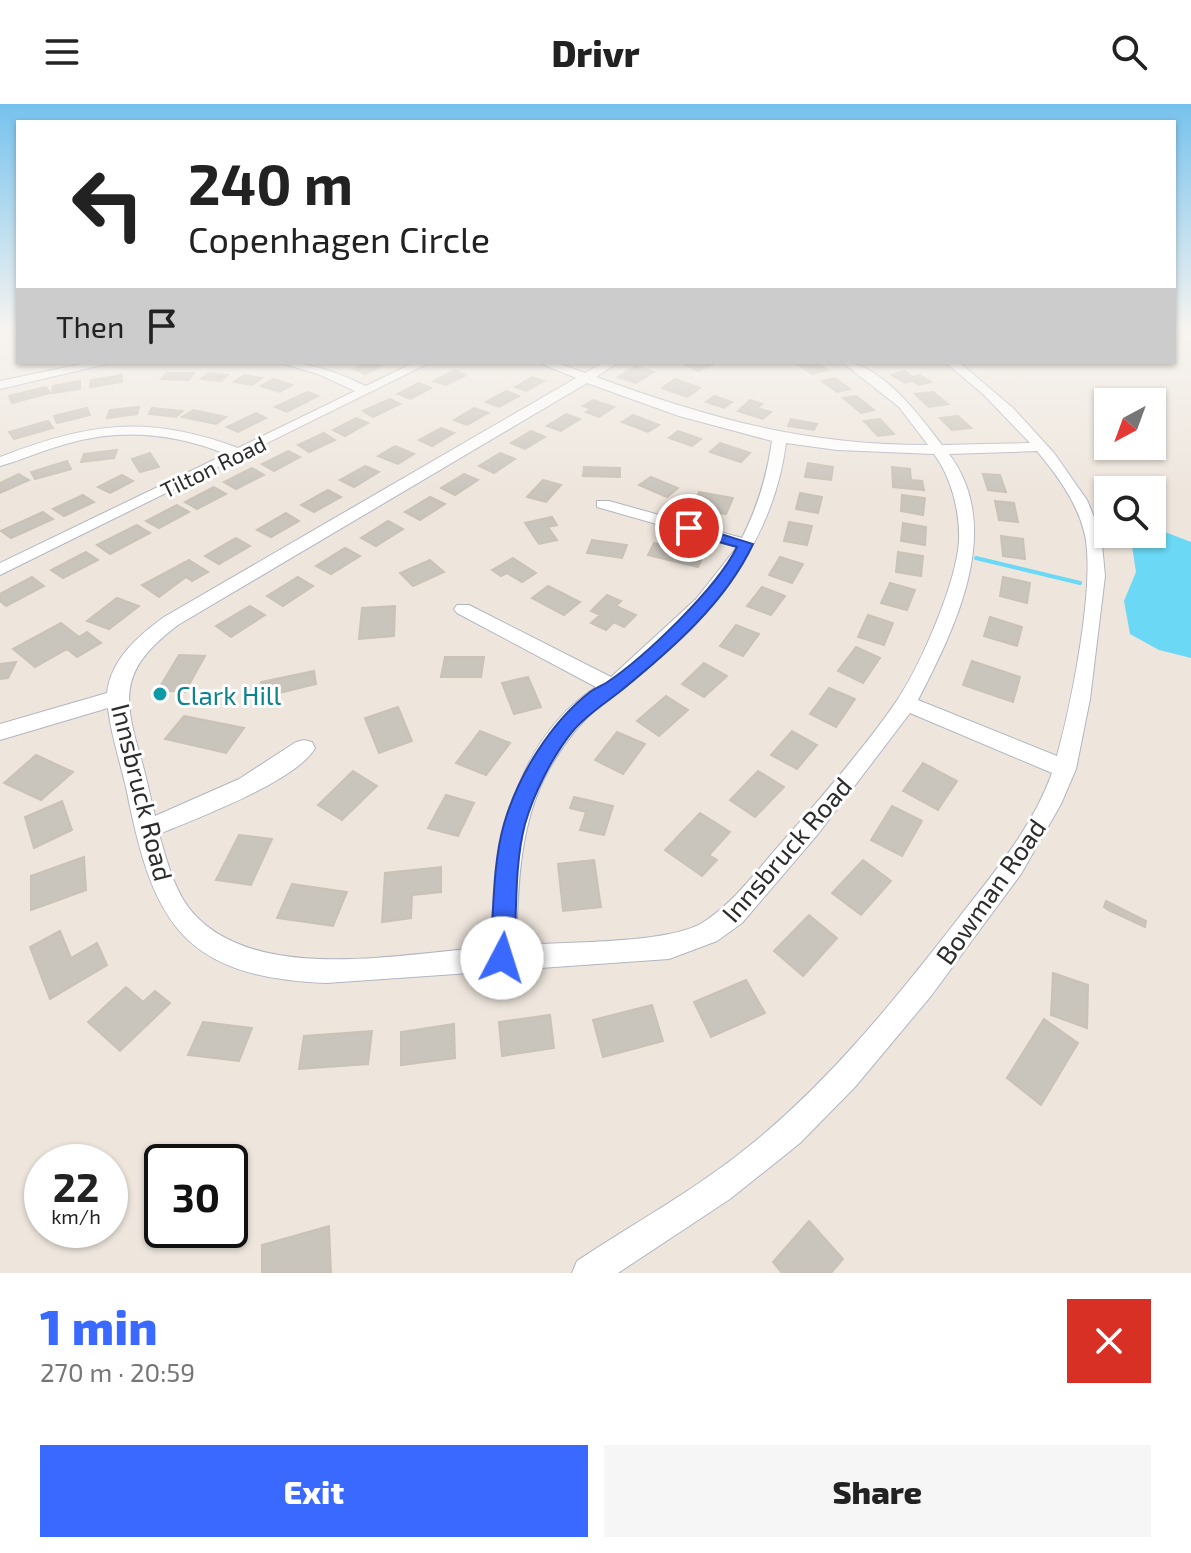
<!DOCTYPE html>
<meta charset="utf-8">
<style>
body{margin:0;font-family:"Exo 2",sans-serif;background:#f6f6f6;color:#222;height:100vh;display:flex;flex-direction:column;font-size:30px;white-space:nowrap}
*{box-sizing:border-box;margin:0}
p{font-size:26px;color:#767676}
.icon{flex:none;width:44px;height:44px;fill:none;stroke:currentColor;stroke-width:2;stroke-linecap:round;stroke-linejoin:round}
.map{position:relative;height:1169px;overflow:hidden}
.details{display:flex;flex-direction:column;background:#fff;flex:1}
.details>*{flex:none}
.guide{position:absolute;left:16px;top:16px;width:1160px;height:244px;border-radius:0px;box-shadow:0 2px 6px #0004;background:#fff;color:#222;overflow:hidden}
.needle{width:52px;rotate:221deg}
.buttons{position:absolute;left:1094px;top:284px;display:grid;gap:16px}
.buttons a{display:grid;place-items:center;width:72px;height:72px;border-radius:0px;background:#fff;box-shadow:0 2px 6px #0004;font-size:40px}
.speed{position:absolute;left:24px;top:1040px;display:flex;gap:16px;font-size:40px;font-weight:700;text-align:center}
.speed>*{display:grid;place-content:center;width:104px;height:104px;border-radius:50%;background:#fff;box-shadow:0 2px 6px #0004;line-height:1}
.speed small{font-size:20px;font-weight:400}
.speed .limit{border:4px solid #111;border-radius:12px;background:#fff;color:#111}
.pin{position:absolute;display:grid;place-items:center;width:68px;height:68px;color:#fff;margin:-34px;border:4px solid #fff;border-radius:50%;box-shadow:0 2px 8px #0007}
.me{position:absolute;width:88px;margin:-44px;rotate:5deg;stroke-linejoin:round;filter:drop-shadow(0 0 6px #0008)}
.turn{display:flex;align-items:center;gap:28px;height:168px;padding:0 40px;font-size:36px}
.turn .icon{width:104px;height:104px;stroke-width:2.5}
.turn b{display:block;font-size:56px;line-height:68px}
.then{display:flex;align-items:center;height:76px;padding:0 40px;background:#0003;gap:16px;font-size:30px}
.round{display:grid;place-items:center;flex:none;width:84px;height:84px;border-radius:0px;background:#f6f6f6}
.head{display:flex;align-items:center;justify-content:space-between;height:136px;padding:0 40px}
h1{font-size:48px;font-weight:800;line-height:60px;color:#3969ff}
.primary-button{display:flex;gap:16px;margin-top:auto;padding:16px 40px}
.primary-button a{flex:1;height:92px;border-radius:0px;background:#3969ff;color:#fff;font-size:32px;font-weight:800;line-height:92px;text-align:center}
.primary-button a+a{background:#f6f6f6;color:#222}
header{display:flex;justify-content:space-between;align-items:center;height:104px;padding:0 40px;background:#fff;font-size:36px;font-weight:800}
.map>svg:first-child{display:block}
.water{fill:#6bd8f5}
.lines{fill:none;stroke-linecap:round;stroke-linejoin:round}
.stream{stroke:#6bd8f5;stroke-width:4}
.building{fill:#c9c4bc;stroke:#cac2b7;stroke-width:2}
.minor-casing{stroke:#b1b5c0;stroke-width:2}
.minor{fill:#fff;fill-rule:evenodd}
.route{fill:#3969ff;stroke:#2544a6;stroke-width:2}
.culture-dot{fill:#0f9aa8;stroke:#fff;stroke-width:3}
.labels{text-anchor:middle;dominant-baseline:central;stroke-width:6;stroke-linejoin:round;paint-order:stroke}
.far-street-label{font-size:22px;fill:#2c2c2c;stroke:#fff}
.culture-label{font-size:26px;fill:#0d838f;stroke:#fff;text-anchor:start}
.street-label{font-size:26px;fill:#2c2c2c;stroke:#fff}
</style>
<header><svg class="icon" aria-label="menu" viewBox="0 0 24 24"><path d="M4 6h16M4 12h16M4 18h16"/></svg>Drivr<svg class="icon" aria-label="search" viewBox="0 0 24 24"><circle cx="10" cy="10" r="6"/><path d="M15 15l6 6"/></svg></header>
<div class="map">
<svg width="1191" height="1169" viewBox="0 0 1191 1169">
<rect width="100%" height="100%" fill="#eee6dd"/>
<!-- water -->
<path class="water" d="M1165 428 1191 438V554L1159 546 1130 530 1124 497 1136 468 1132 442 1140 430Z"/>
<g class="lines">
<!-- stream -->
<path class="stream" d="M976 454 1080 479"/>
</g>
<!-- building -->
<path class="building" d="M368 258 382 262 365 270 353 265Z
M692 258H715L716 259 698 267 685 261Z
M816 258 828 266 812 270 796 259Z
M635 262 654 268 636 279 618 273Z
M454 266 466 271 446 281 434 277Z
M904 267 913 273 920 271 931 278 919 281 913 277 905 279 892 271Z
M167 269H194L188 276 161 275Z
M208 269 228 271 221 277 201 275Z
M122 271V278L90 283 91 276Z
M244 271 262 274 252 281 234 278Z
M532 273 544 277 526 287 515 283Z
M835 274 850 285 837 288 822 277Z
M273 275 292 281 280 288 261 282Z
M675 275 700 284 687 293 662 284Z
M80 277V285L52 289 53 282Z
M419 279 431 284 410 295 398 290Z
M46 283 50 289 12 299 9 292Z
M506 287 519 292 499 303 486 298Z
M307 288 318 292 287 308 275 303Z
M933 288 948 300 929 303 915 290Z
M714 292 732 298 724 304 706 298Z
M856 292 874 306 861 309 843 294Z
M390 295 400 300 373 313 363 307Z
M593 296 614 303 599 313 586 308 591 305 583 302Z
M750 296 762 300 757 304 771 308 763 315 738 307Z
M139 303 137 310 107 314 110 306Z
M87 304 90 311 57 319 54 312Z
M152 304 183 307 176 313 149 310Z
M474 304 488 309 467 321 454 316Z
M193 306 226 313 216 320 182 313Z
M256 309 266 314 238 328 227 323Z
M566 310 580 315 561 327 547 322Z
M633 311 659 321 648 328 622 318Z
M958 312 971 324 952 326 940 314Z
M356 314 368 319 345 332 333 326Z
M791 315 817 320 814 326 788 322Z
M880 315 894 330 878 332 864 317Z
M48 317 53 324 14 335 9 328Z
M441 324 454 329 432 342 419 336Z
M531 327 545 333 525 345 511 339Z
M678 327 701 335 692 342 669 334Z
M324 329 335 336 309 348 298 341Z
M720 339 750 349 741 358 710 348Z
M395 342 414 350 398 360 378 352Z
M117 346 114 354 81 358 84 350Z
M288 347 300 353 274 367 262 360Z
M150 349 159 363 140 368 132 355Z
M500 349 515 355 494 369 479 362Z
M67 357 71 365 35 375 31 368Z
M808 359 833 363 831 376 805 373Z
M365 362 379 368 354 383 340 376Z
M584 363 620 364V373L583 372Z
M892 363 910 365 911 376 922 377 924 386 893 383Z
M252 364 264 371 236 385 224 378Z
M19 370 29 376 0 389V379Z
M464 370 478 376 455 391 441 384Z
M983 370 1000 371 1006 388 988 386Z
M122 371 133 377 110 389 98 383Z
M651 373 678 384 667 393 639 381Z
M543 376 561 381 546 398 527 393Z
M214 383 226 390 197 405 185 398Z
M328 386 341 393 314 408 301 401Z
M699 388 733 394 726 410 692 403Z
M800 389 822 393 818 409 796 405Z
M83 391 94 398 64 412 53 405Z
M902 391 925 394 923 411 901 407Z
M430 393 445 400 420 416 405 408Z
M995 397 1014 399 1018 418 999 416Z
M177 401 189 408 159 424 146 417Z
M43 408 53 415 11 434 1 427Z
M286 409 299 417 271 433 257 426Z
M552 413 557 421 548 423 557 436 539 440 525 419Z
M388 417 403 425 376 442 361 434Z
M789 418 812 422 807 441 784 437Z
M903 419 926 423 925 441 901 437Z
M137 421 150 429 110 450 97 441Z
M1001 432 1023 435 1025 455 1003 452Z
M236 434 250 442 219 460 205 452Z
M592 436 627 441 622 454 587 449Z
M654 439 704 450 698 463 648 451Z
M345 444 360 452 331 470 316 462Z
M86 448 98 456 63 474 51 466Z
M898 448 923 452 921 472 896 468Z
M780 453 803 460 792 479 769 471Z
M513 454 536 469 522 478 507 469 501 472 492 466Z
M189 456 208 468 192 477 186 473 159 493 142 481Z
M430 456 444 468 413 482 400 469Z
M32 473 44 482 6 502 0 497V490Z
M298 473 313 482 283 502 267 492Z
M1003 473 1030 479 1027 499 1000 492Z
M890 479 915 486 907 506 881 499Z
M548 482 580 498 564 511 532 494Z
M762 483 785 492 771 511 747 502Z
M607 491 621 497 616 502 636 511 624 523 614 518 606 526 591 519 600 511 591 507Z
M117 494 139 502 109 525 87 517Z
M250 502 265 511 231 533 216 522Z
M395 502 394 532 359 535 362 504Z
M868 511 893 519 884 541 858 533Z
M990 513 1022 523 1017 542 984 532Z
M61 519 79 533 87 528 101 539 77 553 67 545 35 563 13 545Z
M736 521 759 530 743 552 720 542Z
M856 543 880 554 863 579 838 567Z
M179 551 205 552 185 588 158 586Z
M445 553H484L481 573H441Z
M972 557 1020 573 1013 598 963 581Z
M16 558 8 574 0 575V560Z
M704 559 727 572 704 593 682 580Z
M314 567 316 580 263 593 261 578Z
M528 573 541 603 514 610 502 579Z
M829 584 855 595 836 623 810 610Z
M666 592 688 606 659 632 637 617Z
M398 603 412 637 379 649 365 614Z
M184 612 244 624 226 649 165 635Z
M480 627 510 639 486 671 456 659Z
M792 627 817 641 797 665 771 651Z
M617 628 645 640 623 670 595 656Z
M36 651 73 668 41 696 4 679Z
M923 659 957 677 938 706 903 687Z
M353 667 377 682 342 716 318 701Z
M758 667 784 683 755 713 730 696Z
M446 691 474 699 458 732 428 724Z
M574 693 613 702 604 731 580 726 586 708 570 704Z
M62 697 72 726 34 744 25 713Z
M892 702 922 717 902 752 871 736Z
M700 709 730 728 709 751 717 756 702 772 665 746Z
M239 731 272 735 251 781 216 776Z
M84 753 86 786 31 806V772Z
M594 756 601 803 563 807 558 760Z
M863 756 891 777 861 811 832 789Z
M441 763V788L412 791 411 814 382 818 385 769Z
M292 780 347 788 333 822 277 814Z
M1106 797 1146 817 1145 823 1108 806 1104 803Z
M809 811 837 834 803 872 774 847Z
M60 827 71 854 97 839 107 861 50 895 30 843Z
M1053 869 1088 881 1087 924 1051 911Z
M746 876 765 909 711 933 694 898Z
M126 883 143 898 155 887 170 899 120 947 88 918Z
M652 901 663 937 603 953 593 916Z
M550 911 554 944 502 952 499 918Z
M1044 915 1078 939 1041 1001 1007 974Z
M203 918 252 924 239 957 188 951Z
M454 920 455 954 401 961V928Z
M372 927 368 960 299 965 304 932Z
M809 1117 843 1155 831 1169H782L773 1158Z
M329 1122 331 1169H262V1141Z"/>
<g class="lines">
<!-- minor casing -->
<g class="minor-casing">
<path id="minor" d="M91 258H115L0 285V277Z
M277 258C310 258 336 268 366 282L415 258H431L0 471V459L226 350C173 329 121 324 66 340 43 346 22 356 0 362V353C89 319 147 310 238 344L355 287 318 270Z
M537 258H555L585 269 604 258H619L596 273C711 315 805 341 928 341L899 303 842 258C880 258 921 313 942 341L1030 339 984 291 945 258H959L1014 305 1054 349 1087 396 1101 430 1105 472 1090 595 1076 665 1061 700 1021 770 931 892 855 983 800 1039 730 1095 618 1169H572L577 1157C634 1119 695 1086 748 1043 829 978 894 897 957 816 993 769 1032 725 1052 669L910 609 818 730 742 819 717 837 669 855 326 879C183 873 153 819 127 688 121 660 111 632 108 604L0 636V620L107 589C111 555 138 532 164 513L576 274ZM587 279 679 312 772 337C767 372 758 402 742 434L609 397H597V403L737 443 696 495 611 573 469 501H457L454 505 457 509 596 583C509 640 496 748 490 843 405 849 257 881 193 809 174 787 167 757 159 730 195 715 297 677 315 644L312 638 304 636 296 638 239 675 155 712C150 692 146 671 140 651 121 588 123 563 178 521ZM786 339 837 346 934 350C951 373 960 407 959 436 957 478 921 560 898 595 866 642 821 694 783 737 758 765 734 799 702 819 667 840 561 838 516 841 518 783 519 722 547 669 561 643 580 618 603 598 611 592 620 588 628 581 707 514 772 446 786 339ZM1037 347C1057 371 1076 397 1084 427 1097 475 1071 602 1057 652L918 596C955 524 1005 424 949 350Z"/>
</g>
<!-- minor -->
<use href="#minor" class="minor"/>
</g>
<!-- sky -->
<linearGradient id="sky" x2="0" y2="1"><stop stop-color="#76c2ed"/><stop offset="0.58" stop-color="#f7f4f0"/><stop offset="1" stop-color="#f7f4f0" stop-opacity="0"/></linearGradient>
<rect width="1191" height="389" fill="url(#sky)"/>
<!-- route -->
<path class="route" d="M689 420 753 440C726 498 672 545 623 585 606 599 587 610 572 628 552 653 534 689 525 720 514 762 517 811 514 854L510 862 502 866 493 862 490 854C494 811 492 762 504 720 518 672 550 619 590 588 595 584 601 582 606 579 645 553 717 484 737 443L683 428V421Z"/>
<!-- markers -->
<circle class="culture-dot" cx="160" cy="590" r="8"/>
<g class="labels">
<!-- far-street labels -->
<g class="far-street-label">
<text transform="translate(213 362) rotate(-26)">Tilton Road</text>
</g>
<!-- culture labels -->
<g class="culture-label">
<text x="176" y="590">Clark Hill</text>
</g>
<!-- street labels -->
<g class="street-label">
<text transform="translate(143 688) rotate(76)">Innsbruck Road</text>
<text transform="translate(786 745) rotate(-49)">Innsbruck Road</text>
<text transform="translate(990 787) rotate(-55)">Bowman Road</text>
</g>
</g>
</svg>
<div class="buttons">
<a><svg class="needle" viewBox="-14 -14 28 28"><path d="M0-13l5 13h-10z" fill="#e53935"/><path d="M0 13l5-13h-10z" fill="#767676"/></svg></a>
<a><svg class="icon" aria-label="search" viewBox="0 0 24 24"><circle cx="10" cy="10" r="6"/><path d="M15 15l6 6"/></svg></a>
</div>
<div class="speed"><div>22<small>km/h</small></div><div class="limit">30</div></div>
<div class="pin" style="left:689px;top:424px;background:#d93025"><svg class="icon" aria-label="arrive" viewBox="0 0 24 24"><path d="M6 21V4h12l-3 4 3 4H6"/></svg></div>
<svg class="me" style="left:502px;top:854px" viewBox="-20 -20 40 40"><circle r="19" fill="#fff"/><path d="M0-13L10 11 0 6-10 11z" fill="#3969ff"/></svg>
<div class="guide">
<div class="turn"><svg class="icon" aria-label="left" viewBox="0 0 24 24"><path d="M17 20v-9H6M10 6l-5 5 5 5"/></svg><div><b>240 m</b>Copenhagen Circle</div></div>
<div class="then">Then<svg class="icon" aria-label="arrive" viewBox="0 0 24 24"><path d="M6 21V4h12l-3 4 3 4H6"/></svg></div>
</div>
</div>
<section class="details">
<div class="head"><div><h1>1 min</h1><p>270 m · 20:59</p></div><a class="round" style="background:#d93025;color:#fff"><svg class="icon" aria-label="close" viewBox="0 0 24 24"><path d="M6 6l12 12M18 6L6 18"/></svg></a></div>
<div class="primary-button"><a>Exit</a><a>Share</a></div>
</section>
